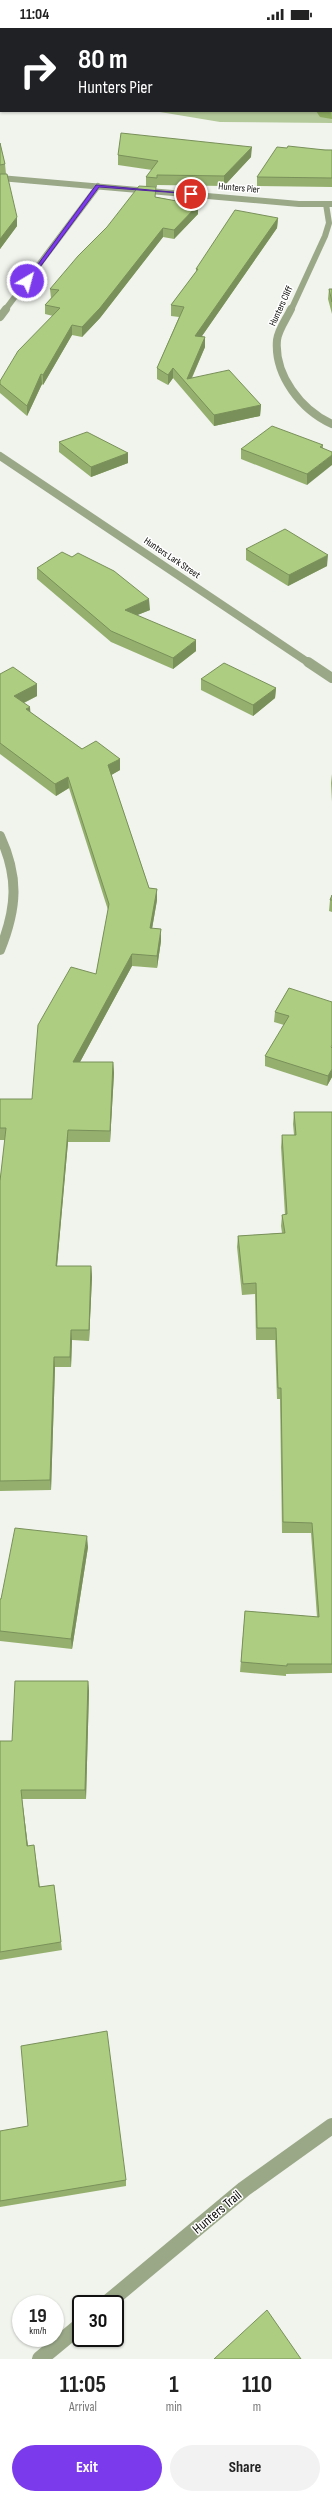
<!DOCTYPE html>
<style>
body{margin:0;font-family:"Sofia Sans Condensed",sans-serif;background:#f2f2f2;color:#222;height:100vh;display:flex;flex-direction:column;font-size:15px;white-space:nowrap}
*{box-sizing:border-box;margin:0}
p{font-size:13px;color:#767676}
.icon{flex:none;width:22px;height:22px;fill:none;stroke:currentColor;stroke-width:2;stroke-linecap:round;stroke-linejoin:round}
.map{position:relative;height:2331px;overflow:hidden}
.panel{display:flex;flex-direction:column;background:#fff;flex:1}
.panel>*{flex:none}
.banner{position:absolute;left:0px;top:0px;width:332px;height:84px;box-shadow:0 1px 3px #0004;background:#202124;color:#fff;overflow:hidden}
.speed{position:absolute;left:12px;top:2267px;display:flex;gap:8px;font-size:20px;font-weight:700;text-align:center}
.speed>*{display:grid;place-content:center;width:52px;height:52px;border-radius:50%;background:#fff;box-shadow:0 1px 3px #0004;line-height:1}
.speed small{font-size:10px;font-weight:400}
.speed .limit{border:2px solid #111;border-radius:6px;background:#fff;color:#111}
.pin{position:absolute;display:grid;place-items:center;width:34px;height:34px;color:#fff;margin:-17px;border:2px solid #fff;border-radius:50%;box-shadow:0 1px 4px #0007}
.me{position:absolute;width:44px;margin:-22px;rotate:37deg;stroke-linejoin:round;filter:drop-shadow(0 0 3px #0008)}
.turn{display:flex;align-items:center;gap:14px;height:84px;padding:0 12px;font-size:18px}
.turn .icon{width:52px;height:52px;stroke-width:2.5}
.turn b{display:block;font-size:28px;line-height:34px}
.eta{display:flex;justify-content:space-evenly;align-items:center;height:68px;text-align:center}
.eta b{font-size:24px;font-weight:700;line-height:28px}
.button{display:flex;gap:8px;margin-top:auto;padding:8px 12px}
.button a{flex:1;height:46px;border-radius:24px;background:#7c3aed;color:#fff;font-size:16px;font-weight:700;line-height:46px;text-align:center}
.button a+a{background:#f2f2f2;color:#222}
.status{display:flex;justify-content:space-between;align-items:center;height:28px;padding:0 20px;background:#fff;direction:ltr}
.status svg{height:11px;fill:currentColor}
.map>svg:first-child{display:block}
.green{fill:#b4c999}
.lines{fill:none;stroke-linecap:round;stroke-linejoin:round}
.river{fill:#8dac60;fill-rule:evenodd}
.minor-far3{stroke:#9aa888;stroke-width:6}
.minor-far2{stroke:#9aa888;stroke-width:8}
.minor-far1{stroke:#9aa888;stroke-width:10}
.minor{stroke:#9aa888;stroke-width:16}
.wall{fill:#95b06e}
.shaded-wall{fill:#79905a}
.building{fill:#adcd80;stroke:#79905a}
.route{fill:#7c3aed;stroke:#51269a}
.labels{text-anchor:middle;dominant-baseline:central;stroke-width:3;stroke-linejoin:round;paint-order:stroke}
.far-street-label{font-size:10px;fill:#0d0e0b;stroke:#fff}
.near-street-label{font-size:14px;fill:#0d0e0b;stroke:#fff}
</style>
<div class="status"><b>11:04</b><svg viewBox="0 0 49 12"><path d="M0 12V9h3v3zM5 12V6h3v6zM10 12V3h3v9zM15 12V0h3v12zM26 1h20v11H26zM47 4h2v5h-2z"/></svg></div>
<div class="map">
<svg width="332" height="2331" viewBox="0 0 332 2331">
<rect width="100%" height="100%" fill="#f1f4ed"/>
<!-- green -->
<path class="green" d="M331 40 332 95 220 94 154 83H331Z"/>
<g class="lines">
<!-- river -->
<path class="river" d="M0 26H1V44H0Z
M331 73 332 91 320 89 316 83H331Z"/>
<!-- minor-far3 -->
<path class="minor-far3" d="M0 150 299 176H332
M5 282 98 158
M291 282 325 208 329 195 326 176"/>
<!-- minor-far2 -->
<path class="minor-far2" d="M291 281C287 290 278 302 277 312 274 347 301 382 332 396
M0 289 6 281
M0 428 309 635"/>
<!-- minor-far1 -->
<path class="minor-far1" d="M308 634 332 650
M0 808C19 849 17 880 0 922"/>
<!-- minor -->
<path class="minor" d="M106 2276 244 2161 332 2098
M40 2331 81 2297"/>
</g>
<!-- wall -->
<path class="wall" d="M0 0 1 1V14H0Z
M189 0H316L313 1H189Z
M0 115 5 136 6 146H3L17 198 0 221Z
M287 120 332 122V159L257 158V149Z
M118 127 251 129 224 158 157 157V159L146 158V149L152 142 118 137Z
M156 169 198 177V186L174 211 163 209 100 290 82 309 72 307 43 357 42 356 27 388 0 365V353L53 288 45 286V277L51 270 50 261Z
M278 190 277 200 202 308 205 309V319L192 350 261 377 260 388 214 398 173 350 168 357 157 351V340L179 289 171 288V277L196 244V241Z
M329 261H332V286L328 271Z
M59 414 128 425V435L91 449 59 424Z
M323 417V420L307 457 241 431V421Z
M246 521 327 538 288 558 246 532Z
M37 540 150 582 137 587 196 623 173 641 111 614 37 551Z
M0 646 37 656V668L24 675 30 684 82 721 120 731V742L111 747 149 860 157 861V872L152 901 161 913 157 940 132 938 80 1034H113L114 1045 110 1114H68L57 1238H91L92 1249 89 1313 72 1312 71 1339H55L51 1462 0 1463V1153L5 1112H0V1071H32L96 946 108 882 69 760 56 768 0 726Z
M201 651 276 660 275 670 253 688 201 662Z
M332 746V774L331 755Z
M332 867V884L329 883 330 872Z
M289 960 332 1049 327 1058 265 1038V1028L284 997 274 994 275 984Z
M294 1084H332V1645L286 1646V1648L240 1644 245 1583 317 1589 311 1505H282L280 1371H277L275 1312H256L255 1266 242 1267 237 1219 238 1208 282 1205 281 1198 282 1187H285L281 1119 282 1107H294L293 1096Z
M88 1519 72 1621 0 1613V1571H1Z
M88 1653 89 1663 86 1771H22L28 1818 34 1817 40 1859 54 1857 62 1922 0 1932V1713H12Z
M0 2103 126 2152V2158L0 2179Z"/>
<!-- shaded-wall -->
<path class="shaded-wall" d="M123 0H133L132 1H122Z
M295 0H316L313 1H293Z
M252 119 251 129 224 158V148Z
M198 177V186L174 211V202Z
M17 189V198L0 221V211Z
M278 190 277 200 195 318V308Z
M163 200V209L100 290 82 309V299Z
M72 297V307L43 357V347Z
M205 309V319L188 358 187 351Z
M173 340V350L168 357V347Z
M41 346 42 356 27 388V378Z
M261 377 260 388 214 398V387Z
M128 425V435L91 449V439Z
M332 427V437L307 457V446Z
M328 527 327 538 288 558 289 547Z
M149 571 150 582 125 592V582Z
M196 612V623L173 641V630Z
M37 656V668L15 679 14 668Z
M276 660 275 670 253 688V677Z
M30 679 31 691 26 681Z
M120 731V742L108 749V737Z
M68 749 69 760 56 768 55 756Z
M157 861V872L150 912V900Z
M161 901V913L157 940V928Z
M132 926V938L74 1045 73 1034Z
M113 1034 114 1045 110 1114V1103Z
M332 1041V1049L327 1058 328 1048Z
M68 1102V1114L56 1249V1238Z
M91 1238 92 1249 89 1313V1302Z
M71 1302 72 1312 71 1339 70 1329Z
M54 1329 55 1339 51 1462 50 1452Z
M87 1508 88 1519 72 1621 71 1611Z
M88 1653 89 1663 86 1771 85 1762Z
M21 1762 22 1771 29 1827 27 1818Z"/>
<!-- building -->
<path class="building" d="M0 0H123L122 1H1V4H0Z
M202 0H295L293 1H205Z
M121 105 252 119 224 148 157 147V150L146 149 158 133 118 127Z
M0 115 5 136 0 137Z
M288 118 325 122H332V150L257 149 277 119 287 120Z
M0 146H7L17 189 0 211Z
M139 158 156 159 155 169 198 177 174 202 163 200 100 280 82 299 72 297 43 347 41 346 27 378 0 356V353L18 323 60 280 45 277 59 262 50 261 78 228 107 199Z
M235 182 278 190 195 308 205 309 187 351 229 342 261 377 214 387 173 340 168 347 157 340 184 279 171 277 198 241H196Z
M329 261H332V274Z
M272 398 323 417 320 419 332 424V427L307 446 241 421Z
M87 404 128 425 91 439 59 414Z
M285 501 328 527 289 547 246 521Z
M62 524 72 529 78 525 114 543 149 571 125 582 196 612 173 630 111 603 37 540Z
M224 635 276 660 253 677 201 651Z
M13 639 37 656 14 668 30 679 26 681 82 721 96 713 120 731 108 737 149 860 157 861 150 900 161 901 157 928 132 926 73 1034H113L110 1103 68 1102 56 1238H91L89 1302H71L70 1329H54L50 1452 0 1453V1153L6 1100H0V1071H32L38 997 71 939 96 946 109 876 68 749 55 756 0 715V646Z
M332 867V872H330Z
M289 960 332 974V1017L331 1019 332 1020V1041L328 1048 265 1028 289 988 275 984Z
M294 1084H332V1636H287V1638L241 1634 245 1583 319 1589 312 1495 283 1494 281 1360H278L276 1300H257L256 1255 243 1256 238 1208 285 1205 282 1187 287 1186 282 1107H296Z
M15 1500 87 1508 71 1611 0 1603V1571H1Z
M15 1653H88L85 1762H21L27 1818 34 1817 39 1859 54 1857 61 1914 0 1924V1713H12Z
M107 2003 126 2152 0 2173V2103L28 2098 21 2018Z
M267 2282 301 2331H214Z"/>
<!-- route -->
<path class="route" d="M96 157 193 166 99 159 29 254H25Z"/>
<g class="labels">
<!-- far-street labels -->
<g class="far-street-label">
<text transform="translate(239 160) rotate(5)">Hunters Pier</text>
<text transform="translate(281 278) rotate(-65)">Hunters Cliff</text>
<text transform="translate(172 530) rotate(34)">Hunters Lark Street</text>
</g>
<!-- near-street labels -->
<g class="near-street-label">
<text transform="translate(217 2184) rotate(-40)">Hunters Trail</text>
</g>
</g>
</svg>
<div class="speed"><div>19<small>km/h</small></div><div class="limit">30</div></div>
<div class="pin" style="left:191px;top:166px;background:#d93025"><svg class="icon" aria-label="arrive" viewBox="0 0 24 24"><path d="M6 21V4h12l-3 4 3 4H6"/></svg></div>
<svg class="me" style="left:27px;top:253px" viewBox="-20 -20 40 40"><circle r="17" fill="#7c3aed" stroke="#fff" stroke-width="3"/><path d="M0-11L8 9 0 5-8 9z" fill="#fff"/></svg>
<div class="banner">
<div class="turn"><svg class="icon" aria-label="right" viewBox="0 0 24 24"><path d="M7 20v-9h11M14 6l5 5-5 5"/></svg><div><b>80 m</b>Hunters Pier</div></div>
</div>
</div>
<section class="panel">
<div class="eta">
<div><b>11:05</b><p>Arrival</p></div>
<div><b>1</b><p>min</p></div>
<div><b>110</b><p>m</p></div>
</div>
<div class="button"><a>Exit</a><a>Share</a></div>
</section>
